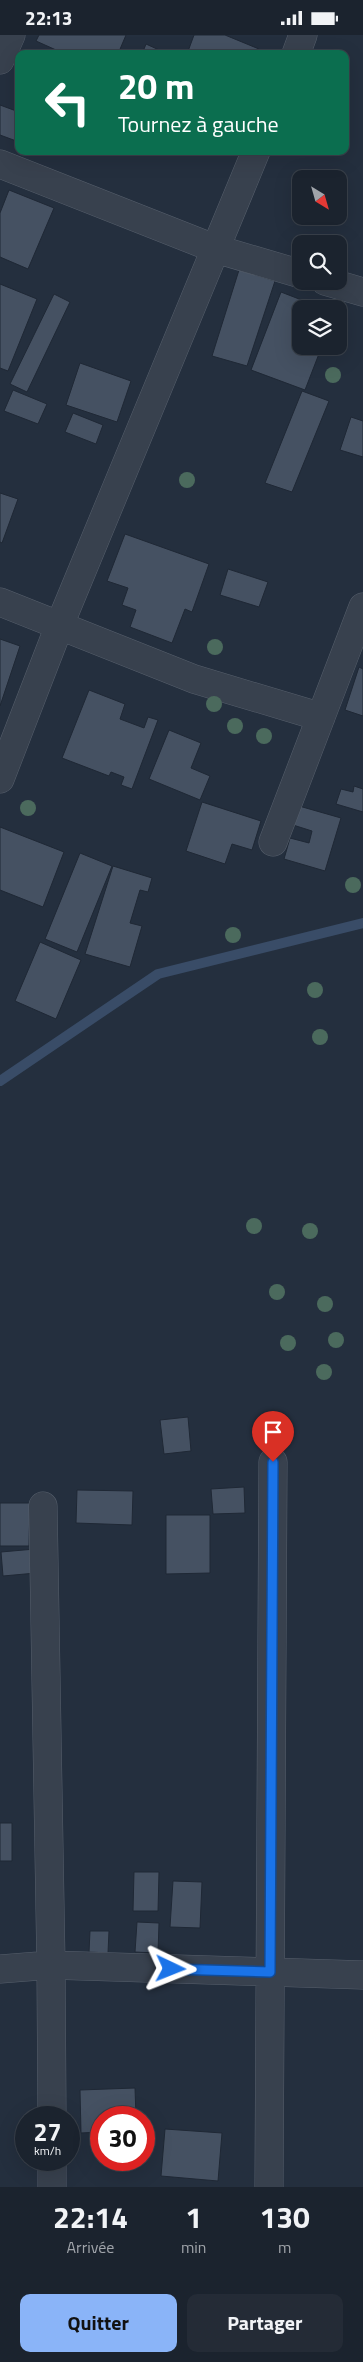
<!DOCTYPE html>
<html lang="fr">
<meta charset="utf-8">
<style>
body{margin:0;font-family:"Titillium Web",sans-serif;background:#242b36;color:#f1f3f6;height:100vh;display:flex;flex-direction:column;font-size:19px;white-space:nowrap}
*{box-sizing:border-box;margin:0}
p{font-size:16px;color:#a0a4aa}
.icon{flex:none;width:28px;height:28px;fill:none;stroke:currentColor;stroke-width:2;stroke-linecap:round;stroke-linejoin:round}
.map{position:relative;height:2152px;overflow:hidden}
.details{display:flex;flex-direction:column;background:#1b232e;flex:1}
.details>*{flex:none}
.hud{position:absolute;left:15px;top:15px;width:334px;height:105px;border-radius:10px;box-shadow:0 5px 20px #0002,0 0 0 1px #39404a;background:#0b6e4f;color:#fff;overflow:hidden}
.needle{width:32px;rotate:143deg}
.buttons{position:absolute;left:292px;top:135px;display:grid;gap:10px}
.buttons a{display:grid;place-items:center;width:55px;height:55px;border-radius:10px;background:#1b232e;box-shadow:0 5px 20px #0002,0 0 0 1px #39404a;font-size:25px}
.speed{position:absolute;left:15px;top:2071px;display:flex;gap:10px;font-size:25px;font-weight:700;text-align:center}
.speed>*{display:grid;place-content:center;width:65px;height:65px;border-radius:50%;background:#1b232e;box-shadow:0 5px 20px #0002,0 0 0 1px #39404a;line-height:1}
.speed small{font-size:12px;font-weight:400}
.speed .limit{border:8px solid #d22;background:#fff;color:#111}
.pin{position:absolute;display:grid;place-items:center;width:42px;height:42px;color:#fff;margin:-51px -21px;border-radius:50% 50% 50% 0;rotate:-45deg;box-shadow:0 0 5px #0007}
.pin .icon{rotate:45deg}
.me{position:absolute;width:55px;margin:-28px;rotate:92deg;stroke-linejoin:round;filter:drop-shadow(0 0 4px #0008)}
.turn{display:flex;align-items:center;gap:18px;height:105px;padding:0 20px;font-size:22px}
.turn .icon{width:65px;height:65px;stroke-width:2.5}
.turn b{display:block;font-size:35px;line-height:42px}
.eta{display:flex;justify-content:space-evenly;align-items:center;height:85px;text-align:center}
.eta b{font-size:30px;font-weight:700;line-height:35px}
.button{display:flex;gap:10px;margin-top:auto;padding:10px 20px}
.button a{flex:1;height:58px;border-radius:10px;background:#8ab4f8;color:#111;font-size:20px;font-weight:700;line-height:58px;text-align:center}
.button a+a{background:#242b36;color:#f1f3f6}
.status{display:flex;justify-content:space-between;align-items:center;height:35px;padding:0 25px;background:#1b232e;direction:ltr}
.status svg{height:14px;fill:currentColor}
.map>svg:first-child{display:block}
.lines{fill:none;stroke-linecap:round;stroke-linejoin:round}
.stream{stroke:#394c67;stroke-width:10}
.building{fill:#455162;stroke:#1f2835}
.minor-casing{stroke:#565f6c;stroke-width:29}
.minor{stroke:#38414e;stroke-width:28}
.tree{fill:#4b6a5d}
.route-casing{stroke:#114b97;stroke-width:12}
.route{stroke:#1a73e8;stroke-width:9}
</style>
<div class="status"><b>22:13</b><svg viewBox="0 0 49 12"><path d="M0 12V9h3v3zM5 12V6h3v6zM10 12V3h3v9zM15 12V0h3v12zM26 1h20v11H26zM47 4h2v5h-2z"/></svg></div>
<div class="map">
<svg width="363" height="2152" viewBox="0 0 363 2152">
<rect width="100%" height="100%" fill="#242f3e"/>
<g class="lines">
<!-- stream -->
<path class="stream" d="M0 1046 158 939 363 888"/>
</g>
<!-- building -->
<path class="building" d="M39 0H126L118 19H65L36 6Z
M194 0H225L259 14 257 19H187Z
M146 9 168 19H142Z
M0 70 19 77V107L0 100Z
M9 155 54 173 28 234 0 222V178Z
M239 235 275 246 247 331 212 321Z
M0 249 37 264 8 336 0 333Z
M281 257 325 274H301V311H322L305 355 251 335Z
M54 259 70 267 27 357 10 349Z
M80 328 131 346 117 387 66 370Z
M13 355 47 369 38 389 4 376Z
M302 356 329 366 292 457 265 448Z
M73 378 103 390 96 409 65 397Z
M351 382 363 386V422L340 415Z
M0 458 18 464 2 508 0 507Z
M125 499 209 529 192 577 185 574 172 608 130 592 136 575 122 570 128 553 107 546Z
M228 534 268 547 259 572 220 560Z
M0 604 20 611 0 671Z
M359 632 363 634V681L345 675Z
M89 655 125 669 120 684 144 693 148 682 158 685 132 754 121 750 124 742 111 737 109 741 62 723Z
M169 695 201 708 191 733 210 741 200 765 149 744Z
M354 751 363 754V777L336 769 341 754 353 757Z
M202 767 261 786 252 815 232 809 225 829 186 816Z
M299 771 341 783 325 836 284 824 290 803 309 808 312 796 293 790Z
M0 792 64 817 43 872 0 855Z
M80 818 112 831 77 917 45 904Z
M113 831 152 843 148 857 140 855 130 888 142 891 130 932 85 919Z
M40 907 81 925 56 984 15 966Z
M188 1382 191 1416 164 1419 160 1385Z
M244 1452 245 1478 213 1479 211 1454Z
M77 1455 133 1456 132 1490 76 1488Z
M0 1468H30L29 1511H0Z
M166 1480H210V1538L166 1539Z
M35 1514 36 1538 3 1541 1 1517Z
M0 1788H12V1826H0Z
M134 1837H159L158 1876H133Z
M173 1846 202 1847 200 1893 170 1892Z
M137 1887 159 1888 158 1918 135 1917Z
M90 1896H109L108 1918 89 1917Z
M135 2053 136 2082H101V2097L81 2098 80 2055Z
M165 2094 222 2098 218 2146 161 2141Z"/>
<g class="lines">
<!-- minor casing -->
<g class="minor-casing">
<path id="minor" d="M296 19 303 0
M0 25 11 0
M0 129 216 214 301 239
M325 246 363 257
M0 567 194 644 321 682
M0 744 60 589 256 116
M273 807 363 572
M43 1471 51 1930 52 2082
M0 1934 51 1930 363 1940
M52 2125V2152
M269 2152 273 1427"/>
</g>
<!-- minor -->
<use href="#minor" class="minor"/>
</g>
<!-- trees -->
<g class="tree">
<circle cx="333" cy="340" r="8"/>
<circle cx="187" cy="445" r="8"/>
<circle cx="215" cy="612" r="8"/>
<circle cx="214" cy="669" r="8"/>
<circle cx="235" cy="691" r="8"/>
<circle cx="264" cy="701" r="8"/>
<circle cx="28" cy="773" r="8"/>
<circle cx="353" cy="850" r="8"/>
<circle cx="233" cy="900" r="8"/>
<circle cx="315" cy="955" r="8"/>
<circle cx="320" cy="1002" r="8"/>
<circle cx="254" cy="1191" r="8"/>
<circle cx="310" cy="1196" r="8"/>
<circle cx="277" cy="1257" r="8"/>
<circle cx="325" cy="1269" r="8"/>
<circle cx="336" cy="1305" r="8"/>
<circle cx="288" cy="1308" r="8"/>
<circle cx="324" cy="1337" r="8"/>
</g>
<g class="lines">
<!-- route casing -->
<g class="route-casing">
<path id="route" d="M171 1934 270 1937 273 1427"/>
</g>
<!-- route -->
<use href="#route" class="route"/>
</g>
</svg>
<div class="buttons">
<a><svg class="needle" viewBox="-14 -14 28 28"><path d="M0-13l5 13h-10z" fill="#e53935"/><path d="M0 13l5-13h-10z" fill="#a0a4aa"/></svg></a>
<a><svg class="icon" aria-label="search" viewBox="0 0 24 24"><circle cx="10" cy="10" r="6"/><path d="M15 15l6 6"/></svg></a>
<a><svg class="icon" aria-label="layers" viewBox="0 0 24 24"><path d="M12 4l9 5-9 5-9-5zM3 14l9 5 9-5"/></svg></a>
</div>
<div class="speed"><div>27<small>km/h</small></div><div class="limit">30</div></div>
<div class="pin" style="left:273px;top:1427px;background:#d93025"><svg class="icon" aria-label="arrive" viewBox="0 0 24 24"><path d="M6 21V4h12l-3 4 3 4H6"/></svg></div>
<svg class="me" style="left:171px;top:1934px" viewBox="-20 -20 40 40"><path d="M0-17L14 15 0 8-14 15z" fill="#1a73e8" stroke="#fff" stroke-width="4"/></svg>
<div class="hud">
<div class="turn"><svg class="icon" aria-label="left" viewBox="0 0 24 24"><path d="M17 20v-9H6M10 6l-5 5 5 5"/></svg><div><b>20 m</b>Tournez à gauche</div></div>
</div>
</div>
<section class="details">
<div class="eta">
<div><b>22:14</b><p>Arrivée</p></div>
<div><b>1</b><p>min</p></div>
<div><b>130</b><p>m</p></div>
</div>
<div class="button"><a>Quitter</a><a>Partager</a></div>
</section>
